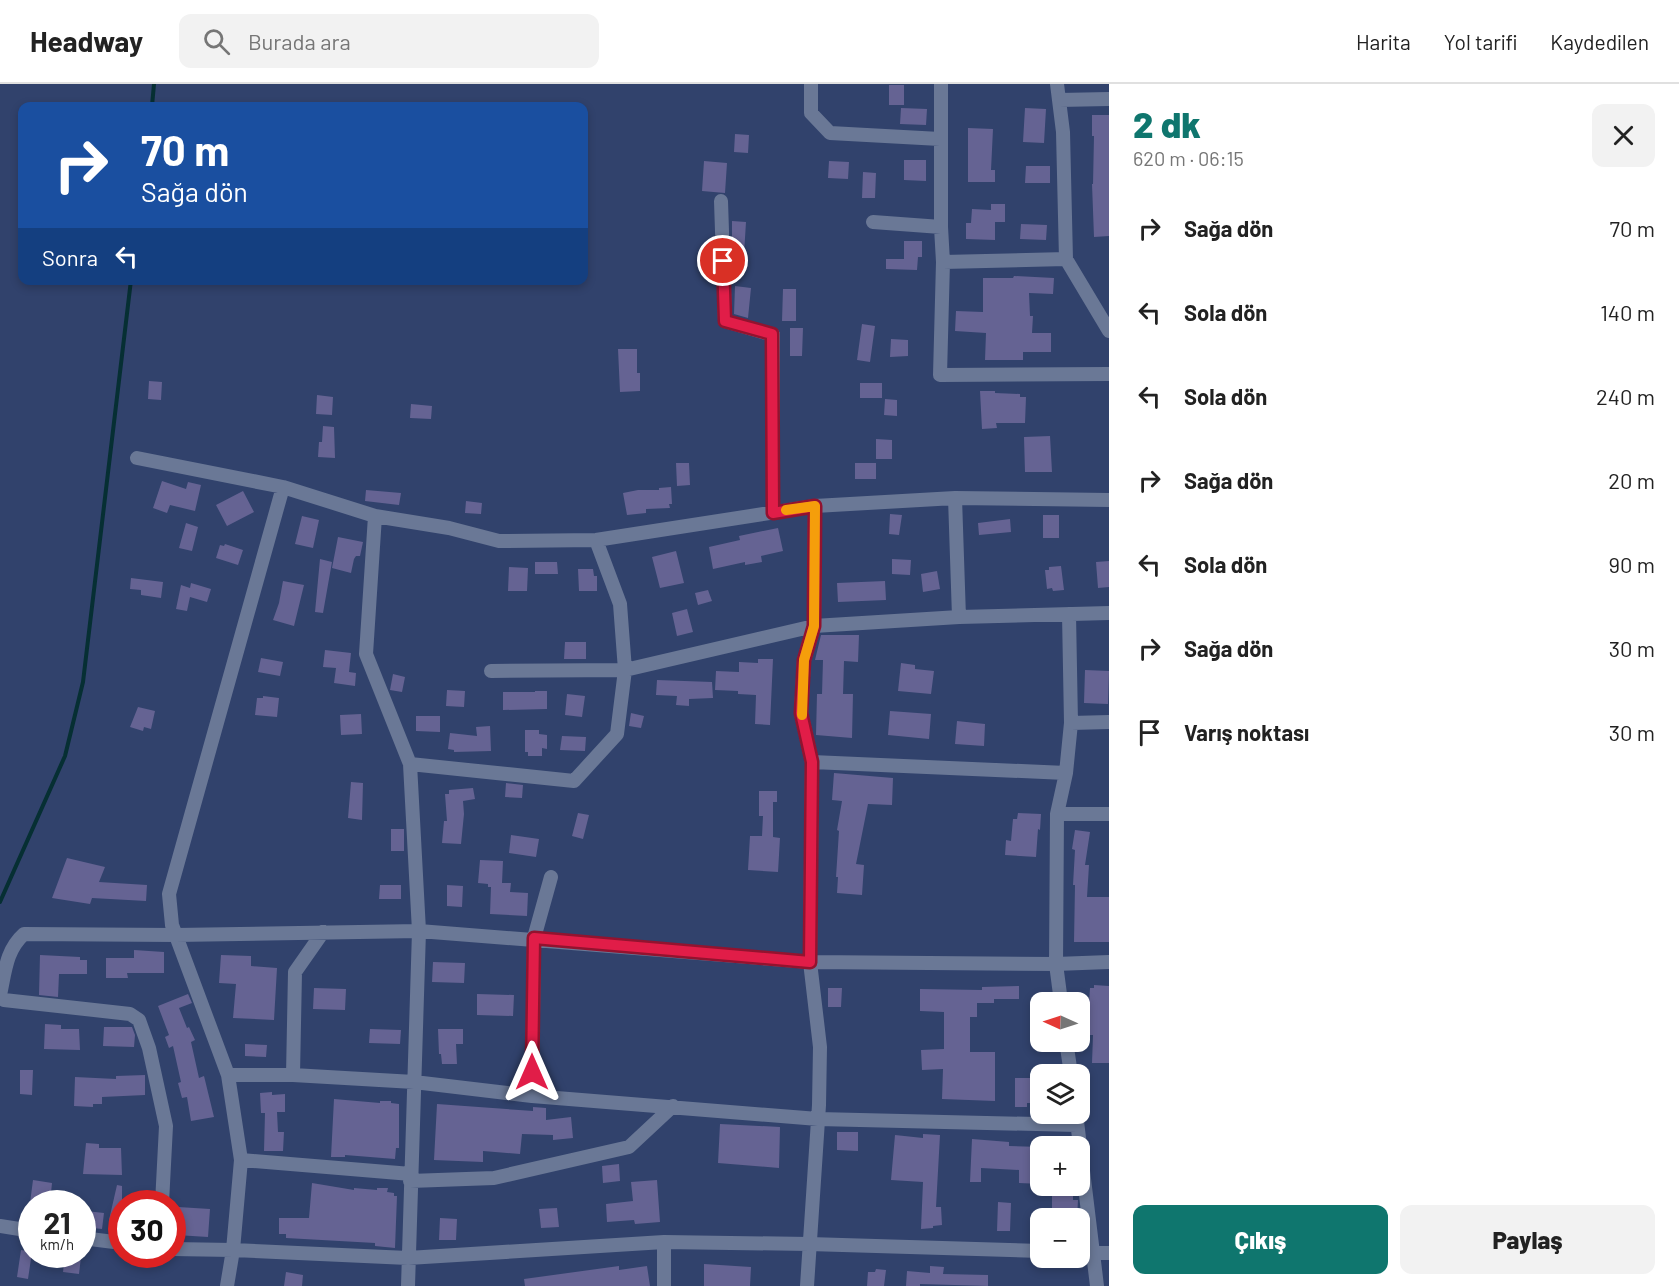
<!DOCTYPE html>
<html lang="tr">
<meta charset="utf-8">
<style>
body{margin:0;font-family:Barlow,sans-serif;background:#f2f2f2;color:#222;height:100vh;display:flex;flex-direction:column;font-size:22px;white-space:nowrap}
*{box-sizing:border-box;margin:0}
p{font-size:20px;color:#767676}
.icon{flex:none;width:33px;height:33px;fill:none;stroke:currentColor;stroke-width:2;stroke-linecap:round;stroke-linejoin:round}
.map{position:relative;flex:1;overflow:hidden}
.details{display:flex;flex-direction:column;background:#fff;width:570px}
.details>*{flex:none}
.guide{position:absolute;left:18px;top:18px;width:570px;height:183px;border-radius:12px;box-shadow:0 3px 9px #0003;background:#1a4fa0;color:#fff;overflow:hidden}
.needle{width:39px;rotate:273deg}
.fabs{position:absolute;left:1030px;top:908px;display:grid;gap:12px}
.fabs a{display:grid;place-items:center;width:60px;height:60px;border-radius:12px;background:#fff;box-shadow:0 3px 9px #0003;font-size:30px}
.speed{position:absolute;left:18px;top:1106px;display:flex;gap:12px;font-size:30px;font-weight:700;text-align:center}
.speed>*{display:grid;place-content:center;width:78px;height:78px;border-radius:50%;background:#fff;box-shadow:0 3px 9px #0003;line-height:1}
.speed small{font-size:15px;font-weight:400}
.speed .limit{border:9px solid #d22;background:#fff;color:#111}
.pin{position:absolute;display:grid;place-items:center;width:51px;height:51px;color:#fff;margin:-26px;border:3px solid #fff;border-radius:50%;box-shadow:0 2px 6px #0007}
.me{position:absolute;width:66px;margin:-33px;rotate:0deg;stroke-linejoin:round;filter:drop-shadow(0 0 4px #0008)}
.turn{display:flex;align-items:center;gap:21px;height:126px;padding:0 24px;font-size:27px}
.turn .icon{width:78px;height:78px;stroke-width:2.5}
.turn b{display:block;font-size:42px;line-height:51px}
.then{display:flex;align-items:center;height:57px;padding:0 24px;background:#0003;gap:12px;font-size:22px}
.round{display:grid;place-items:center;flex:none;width:63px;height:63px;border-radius:12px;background:#f2f2f2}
.headline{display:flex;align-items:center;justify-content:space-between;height:102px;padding:0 24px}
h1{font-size:36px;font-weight:800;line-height:45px;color:#0f766e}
.button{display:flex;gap:12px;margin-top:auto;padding:12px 24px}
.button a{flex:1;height:69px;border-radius:12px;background:#0f766e;color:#fff;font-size:24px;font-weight:800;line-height:69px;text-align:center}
.button a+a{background:#f2f2f2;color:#222}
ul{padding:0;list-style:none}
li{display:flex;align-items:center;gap:18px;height:84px;padding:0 24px}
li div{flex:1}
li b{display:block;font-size:22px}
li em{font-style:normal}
header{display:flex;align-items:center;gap:36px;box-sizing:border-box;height:84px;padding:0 30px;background:#fff;border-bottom:2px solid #e0e0e0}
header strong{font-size:28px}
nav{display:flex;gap:33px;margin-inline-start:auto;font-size:21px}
.search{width:420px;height:54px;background:#f2f2f2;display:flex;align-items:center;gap:15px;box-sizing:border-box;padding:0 21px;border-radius:12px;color:#767676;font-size:22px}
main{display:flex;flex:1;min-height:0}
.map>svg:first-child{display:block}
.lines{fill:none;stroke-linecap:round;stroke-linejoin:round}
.stream{stroke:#062f33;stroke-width:4}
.building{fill:#656393}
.minor{stroke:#6a7896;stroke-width:14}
.route-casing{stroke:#92132f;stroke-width:15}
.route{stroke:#e11d48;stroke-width:10}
.slow{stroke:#f59e0b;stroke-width:10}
</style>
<header>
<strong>Headway</strong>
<div class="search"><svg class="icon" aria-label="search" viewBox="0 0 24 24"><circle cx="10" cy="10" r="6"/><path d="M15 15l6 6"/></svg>Burada ara</div>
<nav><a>Harita</a><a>Yol tarifi</a><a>Kaydedilen</a></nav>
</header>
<main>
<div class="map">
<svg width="1109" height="1202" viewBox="0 0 1109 1202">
<rect width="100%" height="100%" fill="#31426c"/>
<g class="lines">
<!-- stream -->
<path class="stream" d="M152 22 154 0
M0 818 65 672 83 598 131 196"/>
</g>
<!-- building -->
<path class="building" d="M889 1H904V21H889Z
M901 24 927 25 926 41 900 40Z
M1025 24 1046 25 1044 59 1023 58Z
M1092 31H1109V152L1094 153 1092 100H1093L1094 52H1092Z
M968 44 993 45 991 86H995V98H968Z
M735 50 749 51 748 69 734 68Z
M904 76H926V97L904 96Z
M704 77 727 79 725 109 702 107Z
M829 77 849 78 848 95 828 94Z
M1026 82H1050V99H1025Z
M863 88 876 89 875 114H862Z
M991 120H1005V138H995V156L966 155V139H971L972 125 991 126Z
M732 137 746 138 744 170 732 169Z
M1021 140 1047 141 1046 156 1020 155Z
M904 157H922V173H918L917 186 886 185V175H904Z
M1014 192 1054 194 1053 210 1029 209 1030 232H1033L1032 249H1051V268H1023V276H985L986 249 955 247 956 227 983 228V194H1013Z
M735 202 751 204 748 234 734 230Z
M783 205H796V237H782Z
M862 240 875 242 870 278 857 276Z
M790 244H803L802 272H790Z
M891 255 908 256V272L890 273Z
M618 265H637V289H640V307L620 308Z
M149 297 162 298 161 316 148 315Z
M860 299H882V314H860Z
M980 307H995V309L1020 310V313H1026L1025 339H996L997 344 982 345Z
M317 311 333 313 332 331 316 330Z
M885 315 897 316V332L884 331Z
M411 320 432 322 431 335 410 334Z
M323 342 334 343 335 374 318 373 319 358H322Z
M1050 352 1052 388H1025L1024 353Z
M876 355 892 356V375H876Z
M676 379H689L690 401 677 402Z
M855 379H876V395H855Z
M162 397 186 405 188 398 201 401 195 427 170 421 167 429 153 424Z
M671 403 672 420H669L670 424 646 425V429L627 431 623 409 638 406H659V404Z
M366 406 401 409 399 421 365 417Z
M243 407 254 428 227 442 216 421Z
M466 417 482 419 481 430 465 429Z
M890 430 902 431 899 451 889 450Z
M1043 431H1059V454H1043Z
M302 432 319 436 313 464 295 460Z
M1010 435 1011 448 979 451 978 439Z
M186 439 198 443 192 467 179 464Z
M778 444 783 467 761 472 762 478 745 481V478L713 485 709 463 740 456 739 452Z
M338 453 363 458 360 472H356L354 475 351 489 332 484Z
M225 460 243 466 238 481 216 474 220 461 224 462Z
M676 467 684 499 660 504 652 473Z
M320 475 332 478 323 529 315 528Z
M892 475 911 476 910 491 892 490Z
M1109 477V503L1098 504 1096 478Z
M535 478H557L558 490H535Z
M1061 482 1064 506 1053 507 1052 504 1047 505 1045 486H1049V483Z
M509 483 528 484 527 507H508Z
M578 485H593L594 492H597V507H579Z
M937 487 940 505 923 508 921 490Z
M131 494 163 498 161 514 141 511V506L130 505Z
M283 497 304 501 294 542 273 536 279 519Z
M885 497 886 516 838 518 837 499Z
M191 499 211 505 207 518 190 513 187 527 176 525 181 501 190 504Z
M708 506 712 517 698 521 695 509Z
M687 525 693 548 677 552 672 529Z
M821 551H859L858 578 844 577 843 610H853L852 654 816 651 817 610H822L823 576H815Z
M565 558H586V575H564Z
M325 566 351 569 349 588 356 589 355 602 334 599 336 584 323 583Z
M261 574 283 578 280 592 258 588Z
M758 575H773L770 641 755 640 756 611 738 610V607L715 606 716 587 739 588V578L758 579Z
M901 579 915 581V585L934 587 931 610 898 607Z
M1085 586 1109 587 1108 620 1084 619Z
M393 590 405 593 402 608 390 606Z
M657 596 712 598 713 614 689 615V622L676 621 677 612 656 611Z
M447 606 465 607 464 623 446 622Z
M535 607H547V625L503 626V608H535Z
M567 610 585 612 582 633 565 631Z
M263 612 279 614 277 633 255 631 257 614H263Z
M138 623 155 627 151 645 144 643 143 647 130 643Z
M890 627 931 630 929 655 888 651Z
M631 629 644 632 641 644 629 642Z
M361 630 362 650 341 651 340 631Z
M416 632H440V648L416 647Z
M957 637 985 640 984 662 955 660Z
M490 642 491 667 454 668V666L448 665 450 649 477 652 476 643Z
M525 646H539V650L547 651V665L542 664V672H528V668H525Z
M562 652 586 653 585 667 560 666Z
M834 689 893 694 892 721 868 720 856 780 864 781 862 811 837 809 838 793H836L839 747 837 746 842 717 832 716Z
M351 698 363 699 362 736 348 734Z
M506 699 523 701 522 714 505 713Z
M473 704 475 715 463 717 464 730 461 760 442 759 444 737H447L445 710H449V706Z
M759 707H777V718H773V753L780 754 778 788 748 786 750 752H762L763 732H759Z
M578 729 589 731 583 755 572 752Z
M1018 729 1041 730 1040 746 1038 745 1036 773 1005 771 1006 756 1011 757 1013 735H1017Z
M391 745H404V767H391Z
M1075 746 1090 748 1085 781H1089L1087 813H1109V858H1074L1075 801H1073L1075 766 1072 765Z
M511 751 539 755 536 773 509 769Z
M67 774 105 783 99 798 147 801 146 817 92 814 90 820 52 814Z
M480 776 503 777 502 799H511L510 808 528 809 527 832 490 830 491 803H488V800L478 799Z
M380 801H401V815H379Z
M447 801 463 802 462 823 447 822Z
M134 866 164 868V889H127L128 894H106V874H134Z
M40 871 80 873V876H87V890H59L58 913 39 911Z
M221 871 251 872V882L277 884 274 936 233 934 236 900 219 899Z
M433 878 465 879 464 899 432 898Z
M1094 901 1109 902V979H1092L1093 951H1087L1090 904H1094Z
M1019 902V915H994V919H977V933H970V968H995V1017L942 1015 943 985 922 986 921 966 944 965V928L920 927V905L982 906V903Z
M314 904 346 905 345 926 313 925Z
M828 904H842L841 923H828Z
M188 910 192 919 179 924 187 944 189 943 195 956 191 958 199 994 204 992 214 1033 191 1037 187 1013 182 1014 178 999 181 998 173 962 169 964 165 953 169 951 158 922Z
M477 910 514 911 513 932 477 931Z
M45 940 61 941V945H79L80 966 44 965Z
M104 943H132L135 951 134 963 103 962Z
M370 945 401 946 400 960 369 959Z
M438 945H463V960H456L457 980H442L441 970H439Z
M245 960 267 961 266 973 245 972Z
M20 986H33L32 1011 20 1010Z
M145 991V1011L102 1013V1020H93V1023L74 1022 75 993 116 995V992Z
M1015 994H1035V1019H1027V1023H1015Z
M272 1008V1011L285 1010V1028H277L278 1048H284L283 1067H264L265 1029H261L260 1009Z
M334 1015 380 1019V1017H391V1019L399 1020V1064H396L395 1075 345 1071V1073H331Z
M437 1020 533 1027V1023L546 1024V1036L571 1033 573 1054 553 1056V1051L522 1050 520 1070 483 1067V1078L434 1076Z
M720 1040 780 1043 779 1084 718 1079Z
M837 1048H858V1067L837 1066Z
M923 1050 940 1051 936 1123H941L942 1141 933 1142V1144L921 1145 923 1098 891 1096 895 1051 923 1054Z
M972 1055 1009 1058V1062L1041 1063V1100L1019 1099V1086L981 1084V1098H970Z
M86 1059 99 1060V1064H121L122 1091 83 1090Z
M619 1080 620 1097 603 1099 602 1082Z
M33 1096 52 1099 50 1119H30Z
M657 1096 660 1138 635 1140 634 1136 607 1138 606 1120 633 1117 631 1098Z
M312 1099 354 1106V1104L377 1106V1104H388L387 1108 394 1109V1112H397L395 1164 375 1162V1159L286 1154V1150H279V1134H309Z
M117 1101 122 1102V1139L109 1136Z
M1052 1101H1073V1116H1078L1077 1134H1052Z
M998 1118 1011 1119 1010 1147H997Z
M178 1123 210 1125 208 1153 176 1151Z
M557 1124 559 1143 541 1144 539 1125Z
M86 1127 104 1129 102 1145 84 1143Z
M440 1134 457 1135 456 1156H439Z
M21 1166 32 1168 28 1195 17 1193Z
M65 1171 81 1173 79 1190 63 1188Z
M704 1180 751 1183 750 1202H704Z
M619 1182V1186L647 1182 650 1202H525L524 1195Z
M930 1182 944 1183 943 1190 988 1191V1202L920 1200V1202H906L907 1187 930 1189Z
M876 1185 886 1186 884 1202H867L868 1188H875Z
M286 1188 303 1191 302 1202H284Z"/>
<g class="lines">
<!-- minor -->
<path class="minor" d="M811 0V29L830 49 940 55
M941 0V143L943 178 940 291 1109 290
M1057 0 1063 48 1066 175 1109 247
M1059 16 1109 15
M721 117 725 237 773 251V429
M873 138 941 143
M943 178 1066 175
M137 374 283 403 375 432 449 444 499 457 596 456 815 422 955 414 1109 416
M955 414 959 533
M375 432 366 570 410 680 419 847 408 1202
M491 587 625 586 814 542 959 533 1109 529
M1071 639 1109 638
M812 678 1066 689
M410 680 574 697 617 650 625 586 620 520 596 456
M1057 730H1109
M0 911C5 888 6 866 24 850L176 851 419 847 810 878 1056 880 1109 878
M0 914 4 916 130 930 139 936 149 964 166 1042 162 1119
M1061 918 1056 880 1057 730 1066 689 1071 639 1069 530
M1066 957 1071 990
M228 991H293L414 998 532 1012 818 1035 1077 1041
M293 991 295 888 323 848
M532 1012 534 854 551 793
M1076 1029 1080 1062
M1080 1062 1097 1202
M241 1076 411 1090
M410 1097 494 1094 629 1063 673 1022
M0 1142 32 1147
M82 1154 122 1159
M172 1165 233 1166 408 1174 664 1158 809 1160 1041 1167
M1080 1169H1109
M227 1202 233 1166 241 1076 228 991 172 841 169 810 283 403
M664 1202V1158
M807 1202 819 1021 820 963 810 878 812 678 801 629 804 576 814 542 815 422"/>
</g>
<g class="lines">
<!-- route casing -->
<g class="route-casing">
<path id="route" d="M532 988 534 854 810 878 812 678 801 629 804 576 814 542 815 422 773 429 772 250 725 237 723 177"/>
</g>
<!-- route -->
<use href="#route" class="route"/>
<!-- slow -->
<path class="slow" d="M786 426 815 422 814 542 804 576 802 631"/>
</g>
</svg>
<div class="fabs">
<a><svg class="needle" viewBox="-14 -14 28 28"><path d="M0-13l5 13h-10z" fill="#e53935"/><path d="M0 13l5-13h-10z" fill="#767676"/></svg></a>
<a><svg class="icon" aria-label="layers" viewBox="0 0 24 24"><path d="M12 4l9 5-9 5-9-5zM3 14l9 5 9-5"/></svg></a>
<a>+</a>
<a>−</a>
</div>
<div class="speed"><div>21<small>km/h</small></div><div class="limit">30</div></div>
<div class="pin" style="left:723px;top:177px;background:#d93025"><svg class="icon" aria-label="arrive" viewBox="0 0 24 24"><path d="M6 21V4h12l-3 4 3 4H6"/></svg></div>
<svg class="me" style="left:532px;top:988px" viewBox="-20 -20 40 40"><path d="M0-17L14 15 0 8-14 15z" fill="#e11d48" stroke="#fff" stroke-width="4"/></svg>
<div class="guide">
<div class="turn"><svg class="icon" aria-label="right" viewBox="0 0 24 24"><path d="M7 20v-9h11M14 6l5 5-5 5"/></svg><div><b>70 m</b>Sağa dön</div></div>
<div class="then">Sonra<svg class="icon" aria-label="left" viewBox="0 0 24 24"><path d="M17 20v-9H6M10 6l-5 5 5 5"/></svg></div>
</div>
</div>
<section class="details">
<div class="headline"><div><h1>2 dk</h1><p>620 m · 06:15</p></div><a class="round"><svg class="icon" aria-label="close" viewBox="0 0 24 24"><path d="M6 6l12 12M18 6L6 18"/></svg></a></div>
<ul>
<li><svg class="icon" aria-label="right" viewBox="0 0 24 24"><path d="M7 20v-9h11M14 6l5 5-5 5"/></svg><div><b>Sağa dön</b></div><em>70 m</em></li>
<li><svg class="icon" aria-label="left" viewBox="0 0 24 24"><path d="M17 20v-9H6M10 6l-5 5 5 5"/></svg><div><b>Sola dön</b></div><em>140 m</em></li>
<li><svg class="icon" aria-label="left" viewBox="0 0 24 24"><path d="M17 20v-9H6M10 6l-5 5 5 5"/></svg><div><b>Sola dön</b></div><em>240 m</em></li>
<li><svg class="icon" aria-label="right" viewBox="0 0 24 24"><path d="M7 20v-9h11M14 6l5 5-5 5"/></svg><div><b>Sağa dön</b></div><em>20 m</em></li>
<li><svg class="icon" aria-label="left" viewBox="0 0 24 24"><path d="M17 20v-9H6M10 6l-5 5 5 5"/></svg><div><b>Sola dön</b></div><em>90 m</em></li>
<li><svg class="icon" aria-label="right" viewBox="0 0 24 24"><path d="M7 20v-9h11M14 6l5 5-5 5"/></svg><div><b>Sağa dön</b></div><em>30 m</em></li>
<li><svg class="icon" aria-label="arrive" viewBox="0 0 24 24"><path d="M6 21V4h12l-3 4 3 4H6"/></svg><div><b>Varış noktası</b></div><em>30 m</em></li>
</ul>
<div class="button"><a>Çıkış</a><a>Paylaş</a></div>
</section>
</main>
